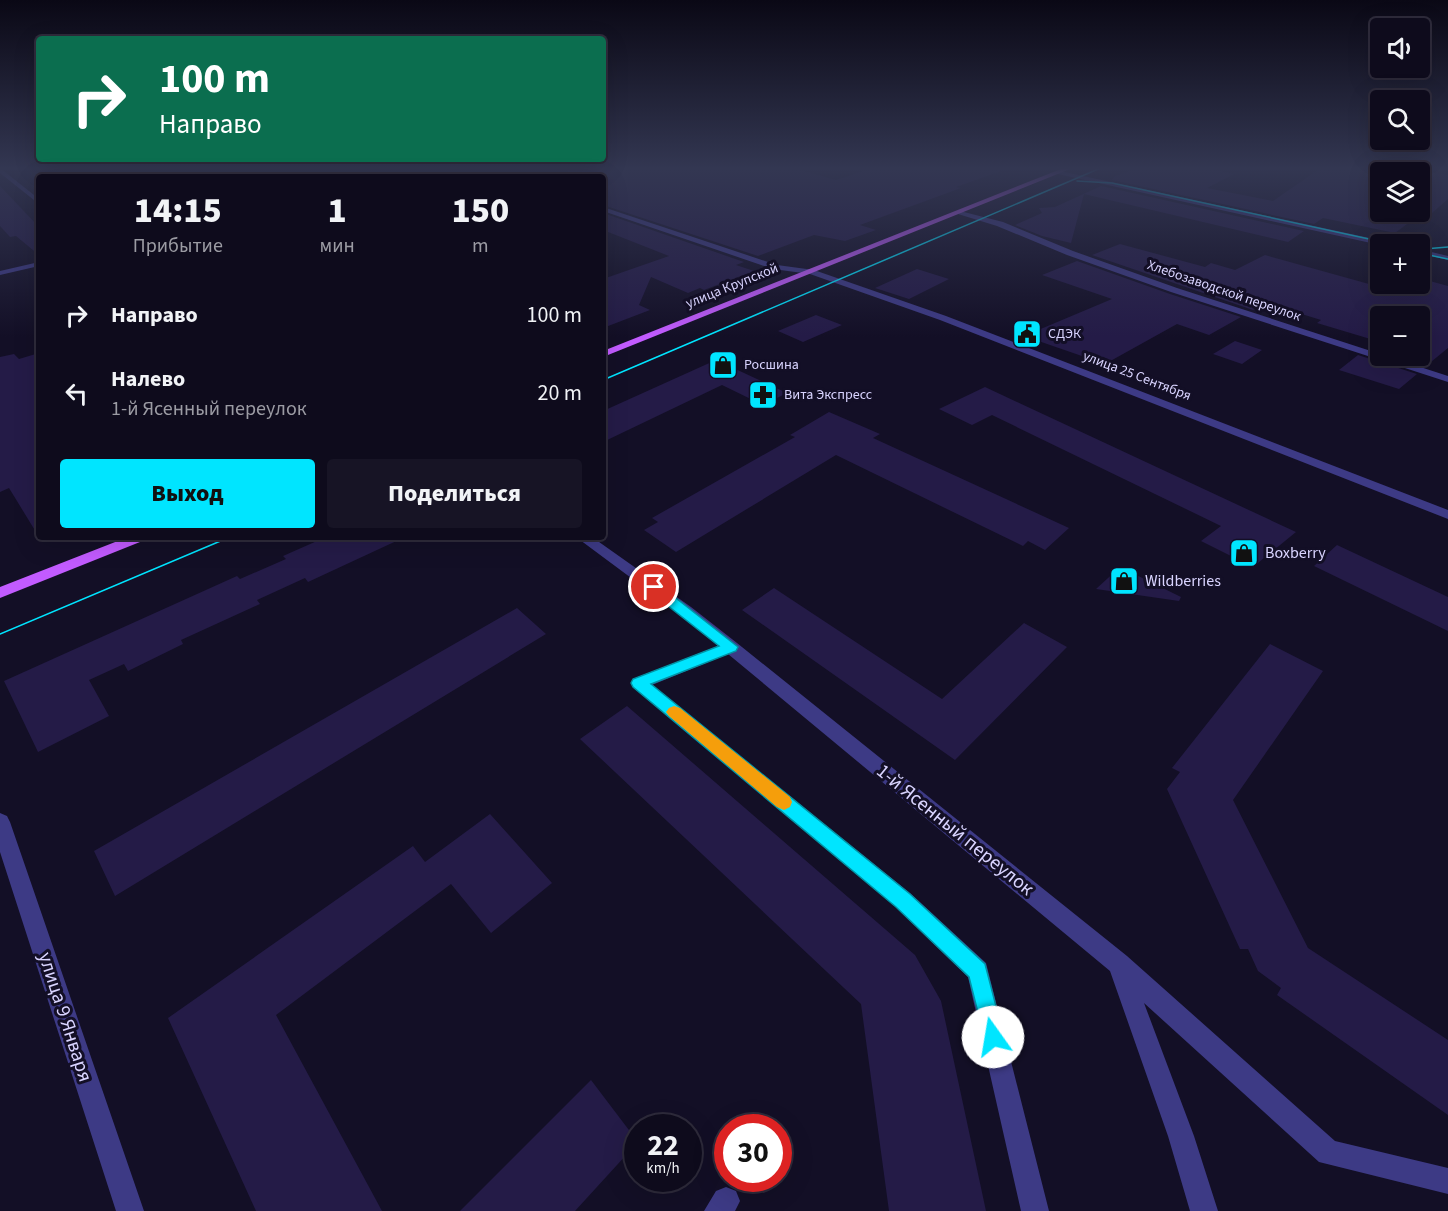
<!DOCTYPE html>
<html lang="ru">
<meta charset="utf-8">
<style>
body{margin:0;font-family:"Source Sans 3",sans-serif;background:#171425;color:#f1f3f6;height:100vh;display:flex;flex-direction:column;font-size:22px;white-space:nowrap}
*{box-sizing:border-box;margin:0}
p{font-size:20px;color:#9b9ba3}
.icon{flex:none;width:33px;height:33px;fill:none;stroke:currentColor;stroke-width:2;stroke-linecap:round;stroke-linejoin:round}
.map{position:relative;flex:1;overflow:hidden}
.drawer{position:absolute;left:36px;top:174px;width:570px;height:366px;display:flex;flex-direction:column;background:#0e0b1c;border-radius:6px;box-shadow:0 6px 24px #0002,0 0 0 2px #2e2b3b}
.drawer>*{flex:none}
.hud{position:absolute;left:36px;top:36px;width:570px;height:126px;border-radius:6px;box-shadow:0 6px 24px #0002,0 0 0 2px #2e2b3b;background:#0b6e4f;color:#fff;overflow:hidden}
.buttons{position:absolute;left:1370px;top:18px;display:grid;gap:12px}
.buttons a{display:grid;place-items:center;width:60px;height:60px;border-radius:6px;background:#0e0b1c;box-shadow:0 6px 24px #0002,0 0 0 2px #2e2b3b;font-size:30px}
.speed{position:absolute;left:624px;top:1114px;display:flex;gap:12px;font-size:30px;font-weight:700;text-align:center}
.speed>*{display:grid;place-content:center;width:78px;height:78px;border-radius:50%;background:#0e0b1c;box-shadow:0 6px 24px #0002,0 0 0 2px #2e2b3b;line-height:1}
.speed small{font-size:15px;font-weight:400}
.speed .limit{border:9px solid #d22;background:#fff;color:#111}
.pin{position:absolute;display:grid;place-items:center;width:51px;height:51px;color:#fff;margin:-26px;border:3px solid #fff;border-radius:50%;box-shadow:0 2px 6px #0007}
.me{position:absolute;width:66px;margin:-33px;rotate:347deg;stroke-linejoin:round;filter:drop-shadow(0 0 4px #0008)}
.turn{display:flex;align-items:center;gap:21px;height:126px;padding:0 24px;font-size:27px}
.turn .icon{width:78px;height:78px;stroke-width:2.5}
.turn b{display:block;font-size:42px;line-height:51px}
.eta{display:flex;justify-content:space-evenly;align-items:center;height:102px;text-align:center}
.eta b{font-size:36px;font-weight:800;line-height:42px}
.primary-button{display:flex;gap:12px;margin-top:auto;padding:12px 24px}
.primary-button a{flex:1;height:69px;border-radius:6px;background:#00e5ff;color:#111;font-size:24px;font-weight:800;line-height:69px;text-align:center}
.primary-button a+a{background:#171425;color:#f1f3f6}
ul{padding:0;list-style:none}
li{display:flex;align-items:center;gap:18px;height:78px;padding:0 24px}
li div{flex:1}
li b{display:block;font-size:22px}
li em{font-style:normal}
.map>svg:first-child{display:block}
.building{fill:#241b47;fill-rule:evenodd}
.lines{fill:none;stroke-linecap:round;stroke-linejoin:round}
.minor{fill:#3d3a85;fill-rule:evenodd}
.major{fill:#c25bff;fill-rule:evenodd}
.tram{stroke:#00e5ff;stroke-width:1.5}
.route{fill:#00e5ff;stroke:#0095a6;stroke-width:1.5}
.slow{fill:#f59e0b}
.labels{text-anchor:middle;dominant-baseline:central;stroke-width:6;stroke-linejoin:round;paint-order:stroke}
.far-street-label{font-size:14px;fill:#d9d4ff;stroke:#130f26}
.far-poi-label{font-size:14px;fill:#d9d4ff;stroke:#130f26;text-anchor:start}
.poi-label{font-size:16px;fill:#d9d4ff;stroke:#130f26;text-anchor:start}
.near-street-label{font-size:20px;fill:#d9d4ff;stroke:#130f26}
</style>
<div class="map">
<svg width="1448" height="1211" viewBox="0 0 1448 1211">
<rect width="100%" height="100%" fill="#130f26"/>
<!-- building -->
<path class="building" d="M559 167H789L836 180 876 167H1003L1004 170 956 187 961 188 860 225 876 230 845 241 814 235 758 256 603 205V177H578Z
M1142 167H1201L1234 174 1207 188 1273 201 1322 167H1402L1448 175V199L1424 220 1415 218 1395 233 1323 218 1314 224 1112 180 1115 176ZM1380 172H1419V212H1380Z
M0 186 39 227V255L16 236 10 237 0 226Z
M1101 186 1304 231 1288 242 1084 194 1071 243 1042 236 1015 225 1042 213 1039 208 1055 207Z
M603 213 744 262 736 265 754 271 704 290 700 288 688 293 651 277 639 305 650 310 603 328V279L669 256 603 230Z
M1120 244 1205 267 1211 263 1235 270 1265 255 1387 289 1396 290 1406 284H1419V278L1448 286V348L1426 366 1392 356H1419V316H1380V352L1368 348 1377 341 1317 323 1321 320 1266 303 1253 310 1092 255Z
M1077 261 1170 294 1241 317 1209 335 1177 324 1105 364 1024 336 1112 299 1042 275Z
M917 269 949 279 909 299 875 288Z
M816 315 842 325 803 342 778 331Z
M1235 341 1262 350 1242 364 1213 354Z
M39 353V537L9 488 0 492V357L14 354 19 359Z
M1358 355 1417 374 1399 389 1339 370Z
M716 360 787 393 763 405 722 385 603 442V411Z
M985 387 1296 532 1253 567 1201 541 1221 526 992 415 972 425 939 409Z
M829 412 880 434 873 438 1069 528 1045 550 1028 541 1023 546 836 455 676 552 644 530 658 522 652 518 795 437 790 435Z
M326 537H405L308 582 305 578 257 600 260 604 181 640 183 644 128 671 124 664 89 680 109 716 38 752 4 681 237 576 240 579 286 559 283 556Z
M1337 545 1448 597V631L1314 566Z
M1120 567 1181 597 1179 601 1096 589Z
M774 588 942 699 1024 623 1067 647 955 760 742 610Z
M517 608 546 634 115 896 94 851Z
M1270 644 1323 671 1233 800 1308 948 1448 1040V1115L1277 995 1281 988 1258 971 1248 949H1240L1167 789 1180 772 1172 768Z
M627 706 915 955 941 1001 986 1211H889L861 1004 580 739Z
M490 814 552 883 491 933 451 884 276 1015 382 1211H256L168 1018 413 846 425 862Z
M591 1080 638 1142 575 1211H460Z"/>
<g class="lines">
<!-- minor -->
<path class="minor" d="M0 168 39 199V204L0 173Z
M1060 171 1388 242 1392 244 1380 245 1058 174Z
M603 207 777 265 814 270 946 316 1448 510V519L940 320 810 274 773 269 603 211Z
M960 211 1003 222 1073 251 1177 288 1448 376V382L1171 292 1067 255 997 226 958 214Z
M1419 249 1448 256V260L1419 253Z
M39 262V266L0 275V271Z
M576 537H592L691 607 737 643 1127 956 1335 1141 1448 1168V1194L1319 1162 1144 1003 1194 1136 1218 1211H1190L1168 1136 1110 971 728 654 652 685 910 893 986 963 1049 1211H1021L968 977 896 907 633 687 631 683 633 679 718 646 681 615Z
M0 813 7 816 10 822 144 1211H116L0 852Z
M726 1187 736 1191 740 1201 735 1211H704L716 1191Z"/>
<!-- major -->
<path class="major" d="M1066 167H1075L603 357V351Z
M128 537H147L145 540 0 598V587Z"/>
<!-- tram -->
<path class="tram" d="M1077 181 1112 183 1392 244
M1424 249 1448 247
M1419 253 1448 259
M603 380 1103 167
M0 634 230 537"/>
</g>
<!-- sky -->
<linearGradient id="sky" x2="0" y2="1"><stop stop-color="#0a0815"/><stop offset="0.5" stop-color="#333752"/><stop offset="1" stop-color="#333752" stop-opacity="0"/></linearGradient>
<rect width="1448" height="337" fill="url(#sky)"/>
<!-- route -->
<path class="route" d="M654 583 658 584 738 647 736 651 651 684 910 894 985 964 1004 1037 1001 1044 993 1048 986 1044 969 977 896 907 633 687 631 683 633 679 719 646 649 591 647 587 649 584Z"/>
<!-- slow -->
<path class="slow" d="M674 706 680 708 790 797 792 802 790 807 784 810 777 807 669 716 666 712 669 708Z"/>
<!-- icons -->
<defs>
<g id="civic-square" transform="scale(1.5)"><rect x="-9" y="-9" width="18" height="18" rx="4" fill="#00e5ff" stroke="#130f26"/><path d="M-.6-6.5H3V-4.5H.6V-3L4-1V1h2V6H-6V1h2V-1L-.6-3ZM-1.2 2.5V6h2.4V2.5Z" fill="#111"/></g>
<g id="shop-square" transform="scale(1.5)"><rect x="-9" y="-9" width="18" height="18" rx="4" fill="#00e5ff" stroke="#130f26"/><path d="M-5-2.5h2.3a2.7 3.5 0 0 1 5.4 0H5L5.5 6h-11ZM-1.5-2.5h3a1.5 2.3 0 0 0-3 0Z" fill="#111"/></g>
<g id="pharmacy-square" transform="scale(1.5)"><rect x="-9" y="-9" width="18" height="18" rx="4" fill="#00e5ff" stroke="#130f26"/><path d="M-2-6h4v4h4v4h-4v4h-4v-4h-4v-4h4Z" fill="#111"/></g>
</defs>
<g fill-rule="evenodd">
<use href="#civic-square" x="1027" y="334"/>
<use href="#shop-square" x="723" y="365"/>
<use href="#pharmacy-square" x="763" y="395"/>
<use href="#shop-square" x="1244" y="553"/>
<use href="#shop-square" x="1124" y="581"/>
</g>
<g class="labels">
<!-- far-street labels -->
<g class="far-street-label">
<text transform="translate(732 286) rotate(-22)">улица Крупской</text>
<text transform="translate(1224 291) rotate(19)">Хлебозаводской переулок</text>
<text transform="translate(1137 376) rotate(21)">улица 25 Сентября</text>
</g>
<!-- far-poi labels -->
<g class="far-poi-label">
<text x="1048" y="334">СДЭК</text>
<text x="744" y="365">Росшина</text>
<text x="784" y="395">Вита Экспресс</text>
</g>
<!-- poi labels -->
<g class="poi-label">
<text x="1265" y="553">Boxberry</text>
<text x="1145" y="581">Wildberries</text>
</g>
<!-- near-street labels -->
<g class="near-street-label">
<text transform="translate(955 830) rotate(39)">1-й Ясенный переулок</text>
<text transform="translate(65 1017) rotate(72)">улица 9 Января</text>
</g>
</g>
</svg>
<div class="buttons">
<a><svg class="icon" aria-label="sound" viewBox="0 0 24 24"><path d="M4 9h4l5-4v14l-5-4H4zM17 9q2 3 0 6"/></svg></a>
<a><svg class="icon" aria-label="search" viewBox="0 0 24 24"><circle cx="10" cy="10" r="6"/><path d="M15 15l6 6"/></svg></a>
<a><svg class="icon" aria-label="layers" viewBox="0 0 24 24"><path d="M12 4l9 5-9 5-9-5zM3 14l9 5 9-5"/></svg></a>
<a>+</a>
<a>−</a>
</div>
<div class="speed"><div>22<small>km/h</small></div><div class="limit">30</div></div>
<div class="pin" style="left:654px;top:587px;background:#d93025"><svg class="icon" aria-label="arrive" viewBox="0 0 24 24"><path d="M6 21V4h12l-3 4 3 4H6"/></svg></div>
<svg class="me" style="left:993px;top:1037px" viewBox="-20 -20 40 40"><circle r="19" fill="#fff"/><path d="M0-13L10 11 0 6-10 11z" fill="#00e5ff"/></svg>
<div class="hud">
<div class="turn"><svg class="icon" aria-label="right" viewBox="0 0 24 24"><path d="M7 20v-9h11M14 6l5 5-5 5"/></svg><div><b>100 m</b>Направо</div></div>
</div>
<section class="drawer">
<div class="eta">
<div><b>14:15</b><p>Прибытие</p></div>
<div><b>1</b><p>мин</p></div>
<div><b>150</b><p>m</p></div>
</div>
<ul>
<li><svg class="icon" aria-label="right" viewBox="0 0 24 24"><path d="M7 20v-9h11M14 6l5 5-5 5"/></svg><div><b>Направо</b></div><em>100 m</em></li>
<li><svg class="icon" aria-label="left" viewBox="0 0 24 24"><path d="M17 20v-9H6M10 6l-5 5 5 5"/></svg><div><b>Налево</b><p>1-й Ясенный переулок</p></div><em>20 m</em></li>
</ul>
<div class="primary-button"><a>Выход</a><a>Поделиться</a></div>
</section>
</div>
